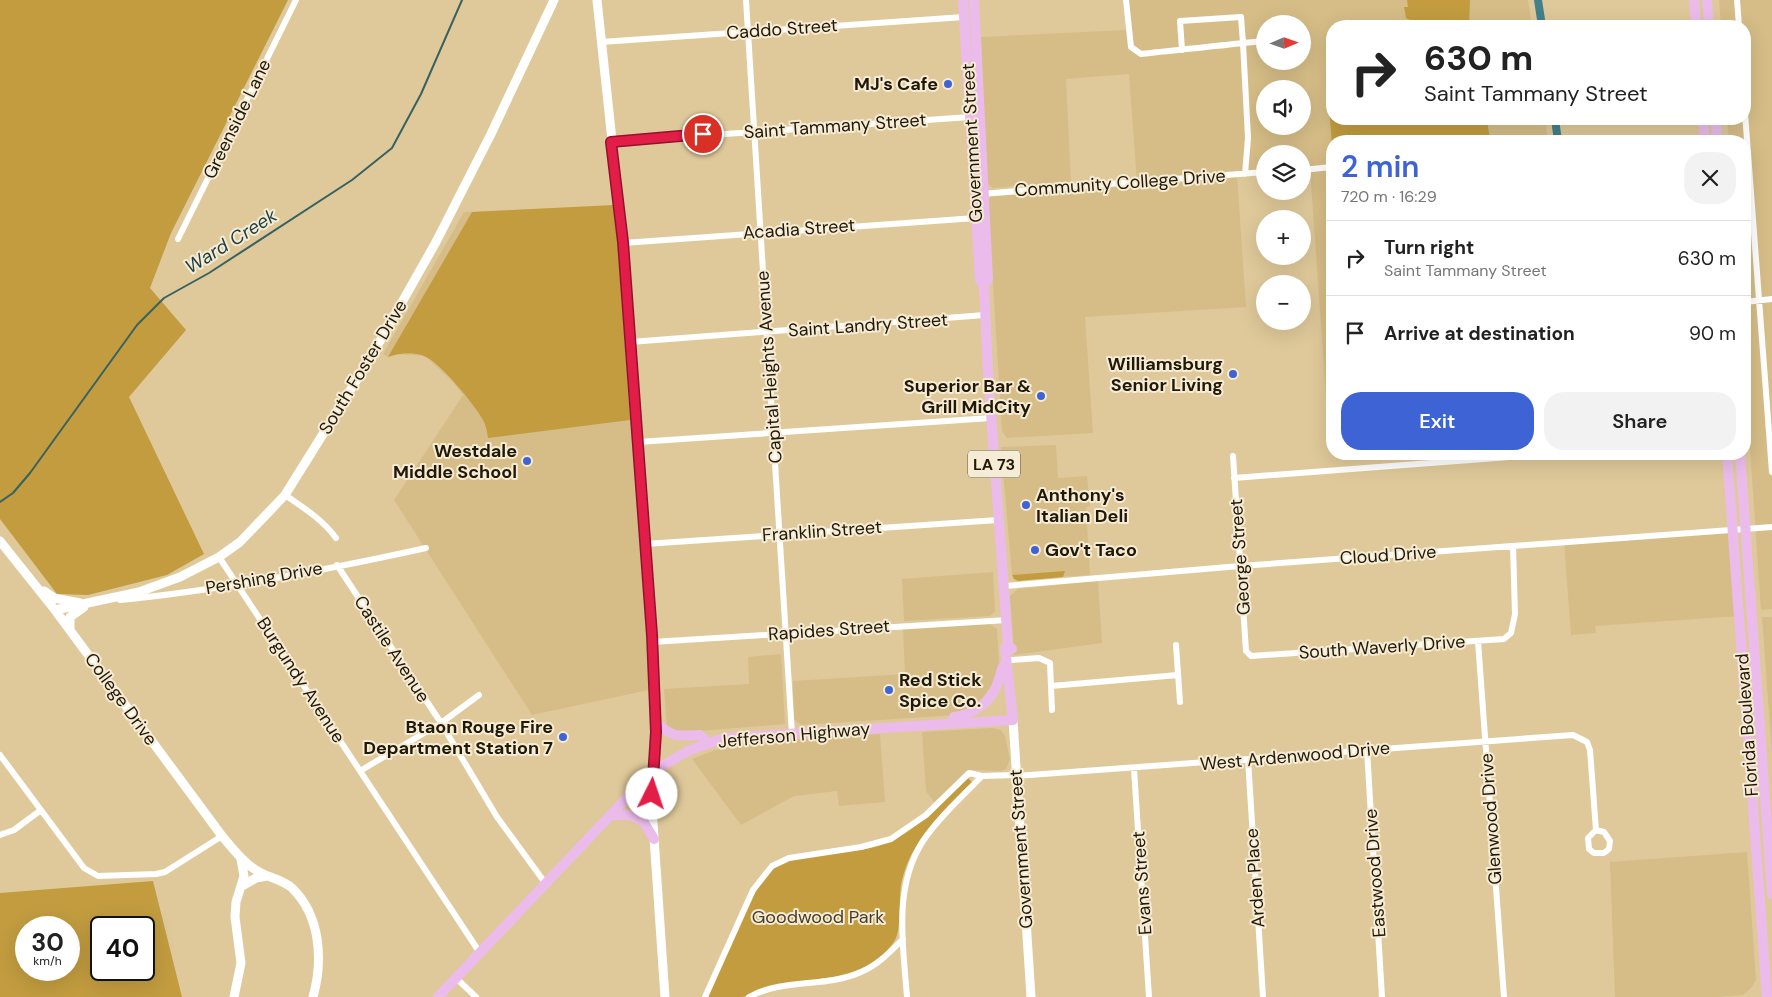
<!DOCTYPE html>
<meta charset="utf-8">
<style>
body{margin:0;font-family:"DM Sans",sans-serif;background:#f2f2f2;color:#222;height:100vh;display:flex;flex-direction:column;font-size:19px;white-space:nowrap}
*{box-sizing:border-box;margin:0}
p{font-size:16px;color:#767676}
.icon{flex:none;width:28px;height:28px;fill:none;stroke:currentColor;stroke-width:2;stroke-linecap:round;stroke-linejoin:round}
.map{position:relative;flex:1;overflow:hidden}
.panel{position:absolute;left:1326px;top:135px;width:425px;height:325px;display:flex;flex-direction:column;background:#fff;border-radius:20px;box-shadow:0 5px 20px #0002}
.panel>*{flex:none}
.hud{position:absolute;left:1326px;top:20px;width:425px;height:105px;border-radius:20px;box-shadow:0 5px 20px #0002;background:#fff;color:#222;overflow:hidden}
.needle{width:32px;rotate:88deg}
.fabs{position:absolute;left:1256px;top:15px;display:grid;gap:10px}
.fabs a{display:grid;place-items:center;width:55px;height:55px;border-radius:50%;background:#fff;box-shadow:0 5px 20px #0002;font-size:25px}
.speed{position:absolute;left:15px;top:916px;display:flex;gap:10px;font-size:25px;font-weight:700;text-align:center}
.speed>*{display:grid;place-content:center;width:65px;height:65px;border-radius:50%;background:#fff;box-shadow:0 5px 20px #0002;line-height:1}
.speed small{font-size:12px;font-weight:400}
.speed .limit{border:2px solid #111;border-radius:8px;background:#fff;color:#111}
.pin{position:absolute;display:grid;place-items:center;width:42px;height:42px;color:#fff;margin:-21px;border:2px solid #fff;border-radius:50%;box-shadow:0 1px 5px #0007}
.me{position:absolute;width:55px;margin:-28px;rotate:4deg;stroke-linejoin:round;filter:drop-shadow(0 0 4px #0008)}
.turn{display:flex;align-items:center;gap:18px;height:105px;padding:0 15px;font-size:22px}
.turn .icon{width:65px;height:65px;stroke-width:2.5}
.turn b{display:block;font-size:35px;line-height:42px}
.round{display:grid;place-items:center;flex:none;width:52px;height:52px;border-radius:20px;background:#f2f2f2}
.headline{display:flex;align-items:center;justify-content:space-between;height:85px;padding:0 15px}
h1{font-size:30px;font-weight:600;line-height:38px;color:#3d63d4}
.primary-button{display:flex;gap:10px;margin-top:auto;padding:10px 15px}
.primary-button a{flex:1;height:58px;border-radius:20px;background:#3d63d4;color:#fff;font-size:20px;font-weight:600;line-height:58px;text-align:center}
.primary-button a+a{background:#f2f2f2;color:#222}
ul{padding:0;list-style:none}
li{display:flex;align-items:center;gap:15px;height:75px;padding:0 15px;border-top:1px solid #e0e0e0}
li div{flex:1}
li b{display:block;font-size:19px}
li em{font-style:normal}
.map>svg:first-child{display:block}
.built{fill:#d6bd87;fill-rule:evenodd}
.green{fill:#c29c3f;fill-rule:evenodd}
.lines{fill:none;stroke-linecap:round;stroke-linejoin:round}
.stream{stroke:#386262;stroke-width:2}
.canal{stroke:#428189;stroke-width:8}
.street{stroke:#fff;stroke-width:6}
.secondary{stroke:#fff;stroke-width:9}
.primary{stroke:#ebbceb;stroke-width:10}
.route-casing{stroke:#92132f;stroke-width:12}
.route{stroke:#e11d48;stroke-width:9}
.poi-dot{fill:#3d63d4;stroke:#f6ebd4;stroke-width:2}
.labels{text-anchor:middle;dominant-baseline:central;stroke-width:4;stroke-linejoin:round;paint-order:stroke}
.shield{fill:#f6ebd4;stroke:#615844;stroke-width:1}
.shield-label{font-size:16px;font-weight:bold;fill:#211907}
.street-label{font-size:18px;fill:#211907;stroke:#f6ebd4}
.poi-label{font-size:18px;font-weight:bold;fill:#211907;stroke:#f6ebd4;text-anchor:end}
.park-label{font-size:18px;fill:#483d26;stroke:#f6ebd4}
.water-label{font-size:19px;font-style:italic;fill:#1d3e42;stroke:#f6ebd4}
</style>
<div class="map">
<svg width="1772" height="997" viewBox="0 0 1772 997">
<rect width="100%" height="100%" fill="#dfc99a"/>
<!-- built -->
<path class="built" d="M1126 0H1528L1532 26H1332V119H1545L1548 141H1332V425H1328L1310 169 1303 170 1302 154H1265V172L1237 175 1246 307 1085 317 1093 433 1007 438 1002 431 988 204 991 193 1137 182 1129 74 1066 79 1071 182 993 188 986 182 981 37 1126 30ZM1265 24H1302V61H1265ZM1265 89H1302V126H1265Z
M1719 0H1772V609L1761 610 1745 375V141H1729L1727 119H1745V26H1721Z
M615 205 649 643V690L532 715 394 500 463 395 453 382 425 356 396 354 388 357 383 354 464 212Z
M1056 445 1058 478 1087 476 1090 506 1086 507 1090 575 1016 580 1012 575 1001 447Z
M1733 530 1739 616 1595 626 1596 633 1571 635 1564 542Z
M993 572 995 611 990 616 904 621 902 579Z
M1098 581 1102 643 1014 655 1010 596 1018 589Z
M1762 617H1772V754Z
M989 624 997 629 999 664 996 679 979 703 957 715 801 725 794 719 793 681 905 674 903 629Z
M781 654 785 724 687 732H673L667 727 664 689 749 684 748 657Z
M992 728 1001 730 1005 736 1010 759 1006 769 1001 771 971 770 934 802 926 791 922 732Z
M880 734 885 802 839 806 837 791 794 796 741 825 692 759 718 749 748 743Z
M1747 852 1756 980 1751 988 1743 995 1718 997H1615L1610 862Z"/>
<!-- green -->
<path class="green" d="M0 0H288L171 233 150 288 186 330 129 397 204 554 167 575 88 595 57 594 0 519Z
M1407 0H1470L1469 26H1422L1406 18 1404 7H1408Z
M1332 67V119H1487L1490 141H1332V145L1326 68Z
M615 205 630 420 488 438C487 432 486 425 483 420 475 405 440 363 426 357 415 351 399 353 388 357L472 212Z
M1065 571 1063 577 1018 581 1014 579 1012 575Z
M968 778 972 782C943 812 912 839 902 880 898 896 902 930 895 940 867 985 808 976 763 988 756 990 749 996 742 997 732 997 719 997 708 997 724 964 747 895 771 871 791 850 855 856 884 844 914 831 945 800 968 778Z
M153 881 182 997H0V893ZM26 928H69V970H26ZM101 928H144V970H101Z"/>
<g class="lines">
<!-- stream -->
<path class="stream" d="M0 502 13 493 30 473 137 325 164 298 209 273 352 180 392 148 421 94 462 0"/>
<!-- canal -->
<path class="canal" d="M1538 0 1542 26
M1555 119 1558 141"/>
<!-- street -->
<path class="street" d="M746 0 792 734
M1126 0 1131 47 1141 54C1175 50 1209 47 1243 43L1241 17 1180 21 1182 50
M1737 0 1739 26
M601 42 964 17
M1745 113 1772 472
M1682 141 1705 140
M611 142 970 117
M1302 170 1332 167
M1245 174 1248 138 1243 43 1265 41
M981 194 1265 172
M178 239 296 0
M623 243 976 218
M1745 302 1772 299
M630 342 985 315
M638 442 991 418
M1233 456 1246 651 1251 656 1504 639 1511 633 1515 614 1513 546
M1234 478 1549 454
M285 495C304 508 323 520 336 538
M645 544 998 520
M219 557 480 953
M337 565 441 723 497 817 546 884
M1005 586 1240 566 1772 527
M120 600C222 590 326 570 426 548
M1478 641 1504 997
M652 642 1007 620
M1176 645 1180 702
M1012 660 1039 658 1050 663 1052 710
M1051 686 1178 675
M1367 750 1382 997
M0 755 84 868 98 876 156 874 165 872 222 836
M1248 759 1263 997
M1134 769 1149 997
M360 771 441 723 479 695
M1016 776 1573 735 1587 742 1590 750 1596 830 1604 832 1610 841 1609 849 1604 853H1594L1589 849 1588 838 1596 830
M0 835 14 830 41 810
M456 978 476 997
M705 997 753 890 772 866 789 858 861 847 891 839 926 815 969 773 982 776
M749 997C783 978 826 988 861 972 878 965 890 952 903 939
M907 997C903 945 893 887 923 841 939 817 962 797 982 776L1016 775"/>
<!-- secondary -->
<path class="secondary" d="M597 0 623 243 651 635 656 732 651 794 665 997
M0 541 55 610 222 836C233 849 245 865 261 873 271 878 283 880 292 888 321 916 323 961 313 997
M44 591 54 598 80 603
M55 610 139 592 180 577 219 557 240 542 285 495 371 357 436 242 491 134 554 0
M70 629V617L84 607
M1013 720 1031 997
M242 886 256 878 267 876
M234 997 241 963 235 917 236 902 244 876 241 859"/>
<!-- primary -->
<path class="primary" d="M963 0 980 280 984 286 988 372 1008 645 1012 649
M974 0 988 279 984 284
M1694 0 1696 26
M1707 0 1709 26
M1703 119 1705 141
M1716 119 1717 141
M1727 454 1767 997
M1740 454 1772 894
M953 720 954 717C974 714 992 702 998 682 1001 675 1000 669 1005 664
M656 722C672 738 678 736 700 735L708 743
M611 815H629L643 821 654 839
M438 997 640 784 662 766 688 751 718 740 736 737 1013 720 1005 648 1008 645"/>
</g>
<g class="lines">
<!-- route casing -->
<g class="route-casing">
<path id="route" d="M652 794 656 732 652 635 623 242 611 142 703 134"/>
</g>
<!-- route -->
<use href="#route" class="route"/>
</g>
<!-- markers -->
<g class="poi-dot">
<circle cx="948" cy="84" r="5"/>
<circle cx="1233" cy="374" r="5"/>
<circle cx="1041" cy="396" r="5"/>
<circle cx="527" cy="461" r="5"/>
<circle cx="1026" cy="505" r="5"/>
<circle cx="1035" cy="550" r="5"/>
<circle cx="889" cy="690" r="5"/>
<circle cx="563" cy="737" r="5"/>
</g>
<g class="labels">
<!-- shield labels -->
<rect class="shield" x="968" y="450.5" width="52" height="27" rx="4"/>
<g class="shield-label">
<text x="994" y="464">LA 73</text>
</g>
<!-- street labels -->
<g class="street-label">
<text transform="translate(782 29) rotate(-4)">Caddo Street</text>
<text transform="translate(237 119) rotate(-64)">Greenside Lane</text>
<text transform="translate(835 126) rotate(-4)">Saint Tammany Street</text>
<text transform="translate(972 143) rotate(-93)">Government Street</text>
<text transform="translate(1120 183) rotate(-4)">Community College Drive</text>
<text transform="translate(799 229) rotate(-4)">Acadia Street</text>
<text transform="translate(868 325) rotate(-4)">Saint Landry Street</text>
<text transform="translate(363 367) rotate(-59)">South Foster Drive</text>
<text transform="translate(769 367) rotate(-94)">Capital Heights Avenue</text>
<text transform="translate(822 531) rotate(-4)">Franklin Street</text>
<text transform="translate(1388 555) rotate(-4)">Cloud Drive</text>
<text transform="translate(1240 557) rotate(-94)">George Street</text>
<text transform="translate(264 578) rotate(-10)">Pershing Drive</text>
<text transform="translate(829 630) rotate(-4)">Rapides Street</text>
<text transform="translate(1382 647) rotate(-4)">South Waverly Drive</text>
<text transform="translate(392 649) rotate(57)">Castile Avenue</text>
<text transform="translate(301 680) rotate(57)">Burgundy Avenue</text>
<text transform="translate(121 699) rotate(54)">College Drive</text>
<text transform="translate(1747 725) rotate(-94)">Florida Boulevard</text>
<text transform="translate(794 735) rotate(-5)">Jefferson Highway</text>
<text transform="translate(1295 756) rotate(-5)">West Ardenwood Drive</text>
<text transform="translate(1491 819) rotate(-94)">Glenwood Drive</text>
<text transform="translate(1021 849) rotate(-94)">Government Street</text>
<text transform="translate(1375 873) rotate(-94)">Eastwood Drive</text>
<text transform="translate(1255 878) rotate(-94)">Arden Place</text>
<text transform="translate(1142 883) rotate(-94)">Evans Street</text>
</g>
<!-- poi labels -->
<g class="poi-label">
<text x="938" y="84">MJ's Cafe</text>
<text x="1223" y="364">Williamsburg<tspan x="1223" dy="21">Senior Living</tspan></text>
<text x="1031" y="386">Superior Bar &amp;<tspan x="1031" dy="21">Grill MidCity</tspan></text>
<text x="517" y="451">Westdale<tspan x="517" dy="21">Middle School</tspan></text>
<text x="1036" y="495" text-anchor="start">Anthony's<tspan x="1036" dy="21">Italian Deli</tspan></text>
<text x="1045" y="550" text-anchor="start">Gov't Taco</text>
<text x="899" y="680" text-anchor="start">Red Stick<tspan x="899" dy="21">Spice Co.</tspan></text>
<text x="553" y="727">Btaon Rouge Fire<tspan x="553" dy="21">Department Station 7</tspan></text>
</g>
<!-- park labels -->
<g class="park-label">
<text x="818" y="917">Goodwood Park</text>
</g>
<!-- water labels -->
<g class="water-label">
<text transform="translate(231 241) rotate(-32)">Ward Creek</text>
</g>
</g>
</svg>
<div class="fabs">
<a><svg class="needle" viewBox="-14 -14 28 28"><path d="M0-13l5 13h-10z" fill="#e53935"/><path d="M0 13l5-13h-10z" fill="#767676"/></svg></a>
<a><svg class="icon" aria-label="sound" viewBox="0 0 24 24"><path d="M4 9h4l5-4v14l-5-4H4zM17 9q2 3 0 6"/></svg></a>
<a><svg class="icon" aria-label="layers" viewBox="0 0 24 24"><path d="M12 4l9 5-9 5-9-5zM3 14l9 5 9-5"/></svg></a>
<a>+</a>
<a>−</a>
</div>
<div class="speed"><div>30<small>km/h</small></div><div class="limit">40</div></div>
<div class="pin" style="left:703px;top:134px;background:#d93025"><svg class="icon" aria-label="arrive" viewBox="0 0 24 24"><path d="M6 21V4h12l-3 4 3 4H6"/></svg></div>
<svg class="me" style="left:652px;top:794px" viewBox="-20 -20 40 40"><circle r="19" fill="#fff"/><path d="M0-13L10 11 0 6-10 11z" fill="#e11d48"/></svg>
<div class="hud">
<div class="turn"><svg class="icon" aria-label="right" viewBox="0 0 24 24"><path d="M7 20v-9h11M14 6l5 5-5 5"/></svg><div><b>630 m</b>Saint Tammany Street</div></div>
</div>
<section class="panel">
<div class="headline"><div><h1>2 min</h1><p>720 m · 16:29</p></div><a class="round"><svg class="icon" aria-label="close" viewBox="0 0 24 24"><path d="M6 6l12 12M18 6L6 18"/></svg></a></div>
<ul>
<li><svg class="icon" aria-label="right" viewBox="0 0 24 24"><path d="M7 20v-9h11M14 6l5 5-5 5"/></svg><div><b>Turn right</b><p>Saint Tammany Street</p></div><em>630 m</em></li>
<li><svg class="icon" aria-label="arrive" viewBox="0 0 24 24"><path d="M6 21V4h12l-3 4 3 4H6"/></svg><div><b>Arrive at destination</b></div><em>90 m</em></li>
</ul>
<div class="primary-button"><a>Exit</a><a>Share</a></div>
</section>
</div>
